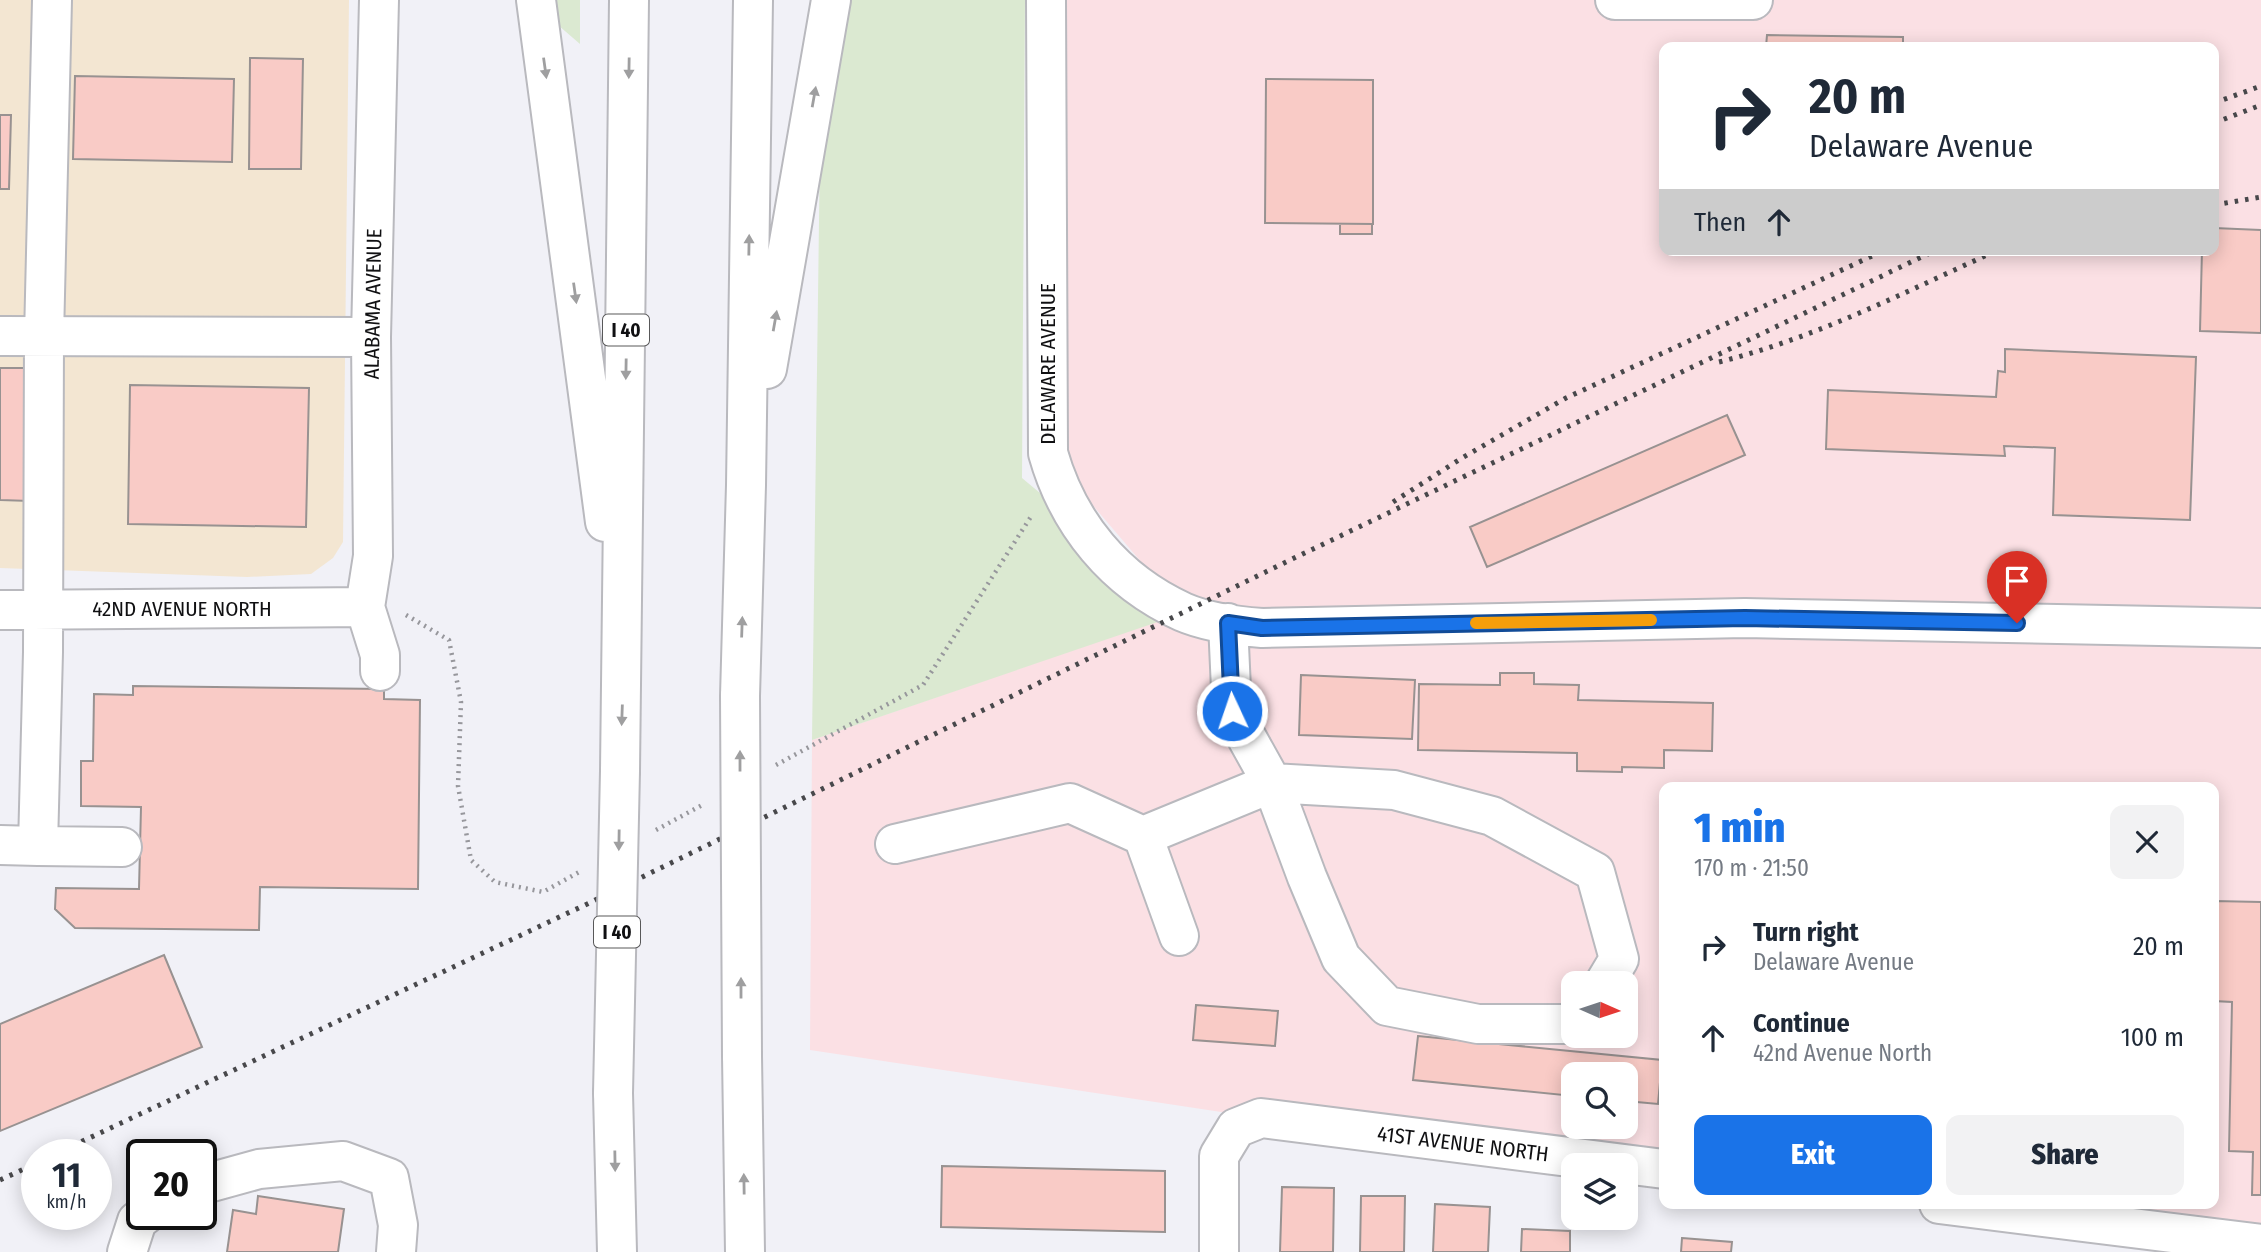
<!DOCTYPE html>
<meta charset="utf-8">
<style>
body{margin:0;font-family:"Fira Sans Condensed",sans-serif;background:#f2f2f3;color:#1f2937;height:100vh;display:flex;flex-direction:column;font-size:26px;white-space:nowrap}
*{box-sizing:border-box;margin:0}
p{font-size:23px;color:#747a83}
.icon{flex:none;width:38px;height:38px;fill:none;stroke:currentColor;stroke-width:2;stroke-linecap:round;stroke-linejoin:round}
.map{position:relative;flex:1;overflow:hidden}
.sheet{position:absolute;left:1659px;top:782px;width:560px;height:427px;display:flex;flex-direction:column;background:#fff;border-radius:14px;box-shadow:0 4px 18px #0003}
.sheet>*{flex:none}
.guide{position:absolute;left:1659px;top:42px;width:560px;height:214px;border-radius:14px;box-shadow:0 4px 18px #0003;background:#fff;color:#1f2937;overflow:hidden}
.needle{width:46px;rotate:93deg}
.buttons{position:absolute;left:1561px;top:971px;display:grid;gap:14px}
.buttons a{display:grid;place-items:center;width:77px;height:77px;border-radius:14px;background:#fff;box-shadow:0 4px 18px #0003;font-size:35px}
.speed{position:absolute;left:21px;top:1139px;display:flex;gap:14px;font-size:35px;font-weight:700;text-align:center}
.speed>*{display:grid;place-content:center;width:91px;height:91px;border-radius:50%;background:#fff;box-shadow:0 4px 18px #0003;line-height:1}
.speed small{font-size:18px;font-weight:400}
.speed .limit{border:4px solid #111;border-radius:10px;background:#fff;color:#111}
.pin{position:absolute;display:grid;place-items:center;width:60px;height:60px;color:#fff;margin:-72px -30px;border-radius:50% 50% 50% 0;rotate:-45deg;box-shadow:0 0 7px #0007}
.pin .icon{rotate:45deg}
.me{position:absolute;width:77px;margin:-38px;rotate:357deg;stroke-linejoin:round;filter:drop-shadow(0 0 5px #0008)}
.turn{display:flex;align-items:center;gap:24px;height:147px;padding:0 35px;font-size:32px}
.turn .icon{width:91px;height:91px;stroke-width:2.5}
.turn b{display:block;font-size:49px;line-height:60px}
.then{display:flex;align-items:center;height:66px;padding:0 35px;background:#0003;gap:14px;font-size:26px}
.round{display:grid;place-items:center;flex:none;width:74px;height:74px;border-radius:14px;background:#f2f2f3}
.summary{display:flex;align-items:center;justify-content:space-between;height:119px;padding:0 35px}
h1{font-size:42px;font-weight:800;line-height:52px;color:#1a73e8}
.primary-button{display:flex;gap:14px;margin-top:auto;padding:14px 35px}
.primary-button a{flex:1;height:80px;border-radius:14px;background:#1a73e8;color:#fff;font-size:28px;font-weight:800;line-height:80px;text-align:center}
.primary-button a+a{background:#f2f2f3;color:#1f2937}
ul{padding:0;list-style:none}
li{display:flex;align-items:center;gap:21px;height:91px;padding:0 35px}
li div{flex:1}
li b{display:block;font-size:26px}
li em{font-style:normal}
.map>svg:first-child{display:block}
.commercial{fill:#f3e6d2}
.industrial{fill:#fbe0e4;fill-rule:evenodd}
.green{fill:#dbe9d1}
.building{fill:#f9cbc6;stroke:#989291;stroke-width:2}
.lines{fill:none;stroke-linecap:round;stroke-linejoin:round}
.minor-casing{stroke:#b9b9be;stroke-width:42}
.highway-casing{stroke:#b9b9be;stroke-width:42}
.path{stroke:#97979c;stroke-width:4.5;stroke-dasharray:2 5;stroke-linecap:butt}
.minor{stroke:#fff;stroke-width:38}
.highway{stroke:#fff;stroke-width:38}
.rail{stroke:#48484b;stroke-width:5;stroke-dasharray:3.5 7;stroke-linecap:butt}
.highway-bridge-casing{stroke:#b9b9be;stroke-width:42;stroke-linecap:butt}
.highway-bridge{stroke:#fff;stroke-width:38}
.oneway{fill:#9f9fa0}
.route-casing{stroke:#114b97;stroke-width:18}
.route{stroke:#1a73e8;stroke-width:12}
.slow{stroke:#f59e0b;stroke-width:12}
.labels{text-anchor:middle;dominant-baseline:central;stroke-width:5;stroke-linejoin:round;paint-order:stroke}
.shield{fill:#fff;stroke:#585859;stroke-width:2}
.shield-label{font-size:19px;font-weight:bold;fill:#101012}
.street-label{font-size:21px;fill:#101012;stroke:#fff}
</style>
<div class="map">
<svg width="2261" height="1252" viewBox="0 0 2261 1252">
<rect width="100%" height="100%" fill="#f1f1f7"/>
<!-- commercial -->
<path class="commercial" d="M0 0H349L343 542 333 558 311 574 247 577 0 568Z"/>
<!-- industrial -->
<path class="industrial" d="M1046 0H2261V1242L1955 1204H2214V788H1664V1168L1261 1118 810 1050 812 740 1184 612 1048 453ZM1664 47H2214V250H1664ZM1573 984H1626V1036H1573ZM1573 1074H1626V1127H1573Z"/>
<!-- green -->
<path class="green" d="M529 0H580V44Z
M822 0H1025L1022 478 1184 613 812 740Z"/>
<!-- building -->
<path class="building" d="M1767 35 1903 37V47H1766Z
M250 58 303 59 301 169H249Z
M75 76 234 79 232 162 73 159Z
M1266 79 1373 80V224L1265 223Z
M0 115H11L9 189H0Z
M1340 224H1372V234H1340Z
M2214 228 2261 230V333L2200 331 2202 250H2214Z
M2005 349 2196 357 2190 520 2053 515 2055 448 2004 446 2005 456 1826 449 1828 390 1996 397 1998 371 2005 372Z
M0 368H33L30 501 0 500Z
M130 385 309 388 306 527 128 524Z
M1727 415 1745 455 1487 567 1470 527Z
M1500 673H1534V684L1579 685 1578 700 1713 703 1712 751 1664 750V768L1622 767V772L1577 771V753L1418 750 1419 684 1500 685Z
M1301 675 1415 680 1412 739 1299 735Z
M133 686 384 689V699L420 700 418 889 260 887 259 930 75 928 55 909 56 888 139 889 141 807 81 806V761H93L94 694 133 695Z
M2214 901 2261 902V1195H2252L2253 1152 2229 1151 2232 1002 2214 1001Z
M164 955 202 1047 0 1131V1024Z
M1196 1005 1278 1011 1275 1046 1193 1040Z
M1418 1036 1662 1060 1658 1104 1626 1101V1074H1573V1096L1413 1080Z
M942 1166 1165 1171V1232L941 1227Z
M1282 1187 1334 1188 1333 1252H1280Z
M258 1196 344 1209 338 1252H227L233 1210 256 1214Z
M1361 1196H1405L1404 1252H1360Z
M1435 1204 1490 1207 1488 1252H1433Z
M1522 1229 1570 1231V1252H1521Z
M1682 1238 1732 1242 1731 1252H1681Z"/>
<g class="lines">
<!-- minor casing -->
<g class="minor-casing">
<path id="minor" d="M379 0 371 337 373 556 365 607 380 655V671
M1046 0 1048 453C1068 524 1115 581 1183 612 1206 622 1236 626 1262 628L1745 618 2261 628
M1615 0H1753
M0 336 371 337
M0 610 365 607
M1228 623 1232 711 1272 783 1307 877 1341 958 1387 1006 1478 1024H1573
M895 844 1070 803 1143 836
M0 845 38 846 43 652 44 337 52 0
M38 846 122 847
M1179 936 1143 836 1272 783 1394 790 1492 816 1595 872 1619 959 1604 984
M201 1185 259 1169 343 1161 389 1178 398 1225 396 1252
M1939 1204 2261 1244
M127 1252 137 1221 146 1214
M1219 1252V1156L1236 1128 1261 1118 1664 1169"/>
</g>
<!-- highway casing -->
<g class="highway-casing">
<path id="highway" d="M536 0 605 522
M767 369 831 0
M740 696 746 485 753 0
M620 771 629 0
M742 1056 745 1252
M613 1093 617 1252"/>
</g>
<!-- path -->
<path class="path" d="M406 615 449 640 461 702 458 786 471 860 495 882 543 892 581 871
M776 765 923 685 1032 515
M656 830 704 804"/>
<!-- minor -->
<use href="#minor" class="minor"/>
<!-- highway -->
<use href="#highway" class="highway"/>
<!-- rail -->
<path class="rail" d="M2214 103 2261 86
M2214 123 2261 105
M2214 205 2261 197
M1719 362C1816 338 1907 291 1998 250
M1393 502 1462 458 1566 398 1885 250
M53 1155 585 905 1286 562 1936 250
M0 1180 37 1163"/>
<!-- highway-bridge casing -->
<g class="highway-bridge-casing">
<path id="highway-bridge" d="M740 696 742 1056
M613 1093 620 771"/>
</g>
<!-- highway-bridge -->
<use href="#highway-bridge" class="highway-bridge"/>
</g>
<!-- one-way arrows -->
<defs><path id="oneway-solid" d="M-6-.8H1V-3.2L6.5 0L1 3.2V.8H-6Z" transform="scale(1.75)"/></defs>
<g class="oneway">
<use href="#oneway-solid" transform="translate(545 68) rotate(82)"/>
<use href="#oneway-solid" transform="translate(629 68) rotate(91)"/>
<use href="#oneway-solid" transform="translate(814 97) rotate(-80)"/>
<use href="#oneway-solid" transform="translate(749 245) rotate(-89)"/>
<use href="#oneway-solid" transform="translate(575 293) rotate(82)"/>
<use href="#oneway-solid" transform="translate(775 321) rotate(-80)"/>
<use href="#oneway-solid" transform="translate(626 369) rotate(91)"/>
<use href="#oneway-solid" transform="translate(742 627) rotate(-88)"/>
<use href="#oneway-solid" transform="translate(622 715) rotate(92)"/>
<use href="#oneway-solid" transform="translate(740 761) rotate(-90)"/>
<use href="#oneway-solid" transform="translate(619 840) rotate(91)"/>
<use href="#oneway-solid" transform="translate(741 988) rotate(-90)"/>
<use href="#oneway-solid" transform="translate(615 1161) rotate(89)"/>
<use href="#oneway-solid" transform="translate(744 1184) rotate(-91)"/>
</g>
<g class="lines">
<!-- route casing -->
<g class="route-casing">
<path id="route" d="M1232 711 1228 623 1262 628 1745 618 2017 623"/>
</g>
<!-- route -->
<use href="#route" class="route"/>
<!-- slow -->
<path class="slow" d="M1476 623 1651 620"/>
</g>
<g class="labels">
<!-- shield labels -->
<g class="shield">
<rect x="603" y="314.5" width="46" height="31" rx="5"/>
<rect x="594" y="916.5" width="46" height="31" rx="5"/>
</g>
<g class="shield-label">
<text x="626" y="330">I 40</text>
<text x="617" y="932">I 40</text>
</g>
<!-- street labels -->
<g class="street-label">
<text transform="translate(373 304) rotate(-89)">ALABAMA AVENUE</text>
<text transform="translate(1048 364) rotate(-90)">DELAWARE AVENUE</text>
<text x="182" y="609">42ND AVENUE NORTH</text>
<text transform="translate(1463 1144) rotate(7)">41ST AVENUE NORTH</text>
</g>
</g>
</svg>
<div class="buttons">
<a><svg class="needle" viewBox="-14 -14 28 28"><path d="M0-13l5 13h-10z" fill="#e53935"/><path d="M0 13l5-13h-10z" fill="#747a83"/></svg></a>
<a><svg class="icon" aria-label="search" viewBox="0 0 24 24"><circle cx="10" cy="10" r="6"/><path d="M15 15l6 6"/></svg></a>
<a><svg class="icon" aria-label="layers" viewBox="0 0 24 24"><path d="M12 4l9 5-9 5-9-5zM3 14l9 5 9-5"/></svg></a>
</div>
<div class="speed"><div>11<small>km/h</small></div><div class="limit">20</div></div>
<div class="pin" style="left:2017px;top:623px;background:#d93025"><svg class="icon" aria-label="arrive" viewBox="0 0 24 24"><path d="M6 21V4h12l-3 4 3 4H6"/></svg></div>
<svg class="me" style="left:1232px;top:711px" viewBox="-20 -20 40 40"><circle r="17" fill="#1a73e8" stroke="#fff" stroke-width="3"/><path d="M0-11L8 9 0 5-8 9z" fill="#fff"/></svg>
<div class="guide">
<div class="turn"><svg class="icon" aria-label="right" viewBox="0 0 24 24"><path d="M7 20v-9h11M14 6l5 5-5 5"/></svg><div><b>20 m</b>Delaware Avenue</div></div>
<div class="then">Then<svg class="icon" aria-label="ahead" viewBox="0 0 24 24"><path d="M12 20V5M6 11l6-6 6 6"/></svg></div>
</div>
<section class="sheet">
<div class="summary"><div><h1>1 min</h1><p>170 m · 21:50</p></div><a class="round"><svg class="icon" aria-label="close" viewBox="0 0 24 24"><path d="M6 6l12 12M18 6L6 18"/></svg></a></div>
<ul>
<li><svg class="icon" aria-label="right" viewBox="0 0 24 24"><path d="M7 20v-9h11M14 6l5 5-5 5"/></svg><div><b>Turn right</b><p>Delaware Avenue</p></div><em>20 m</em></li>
<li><svg class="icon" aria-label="ahead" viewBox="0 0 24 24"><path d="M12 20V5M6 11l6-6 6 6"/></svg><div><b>Continue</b><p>42nd Avenue North</p></div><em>100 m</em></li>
</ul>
<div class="primary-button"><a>Exit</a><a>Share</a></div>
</section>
</div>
